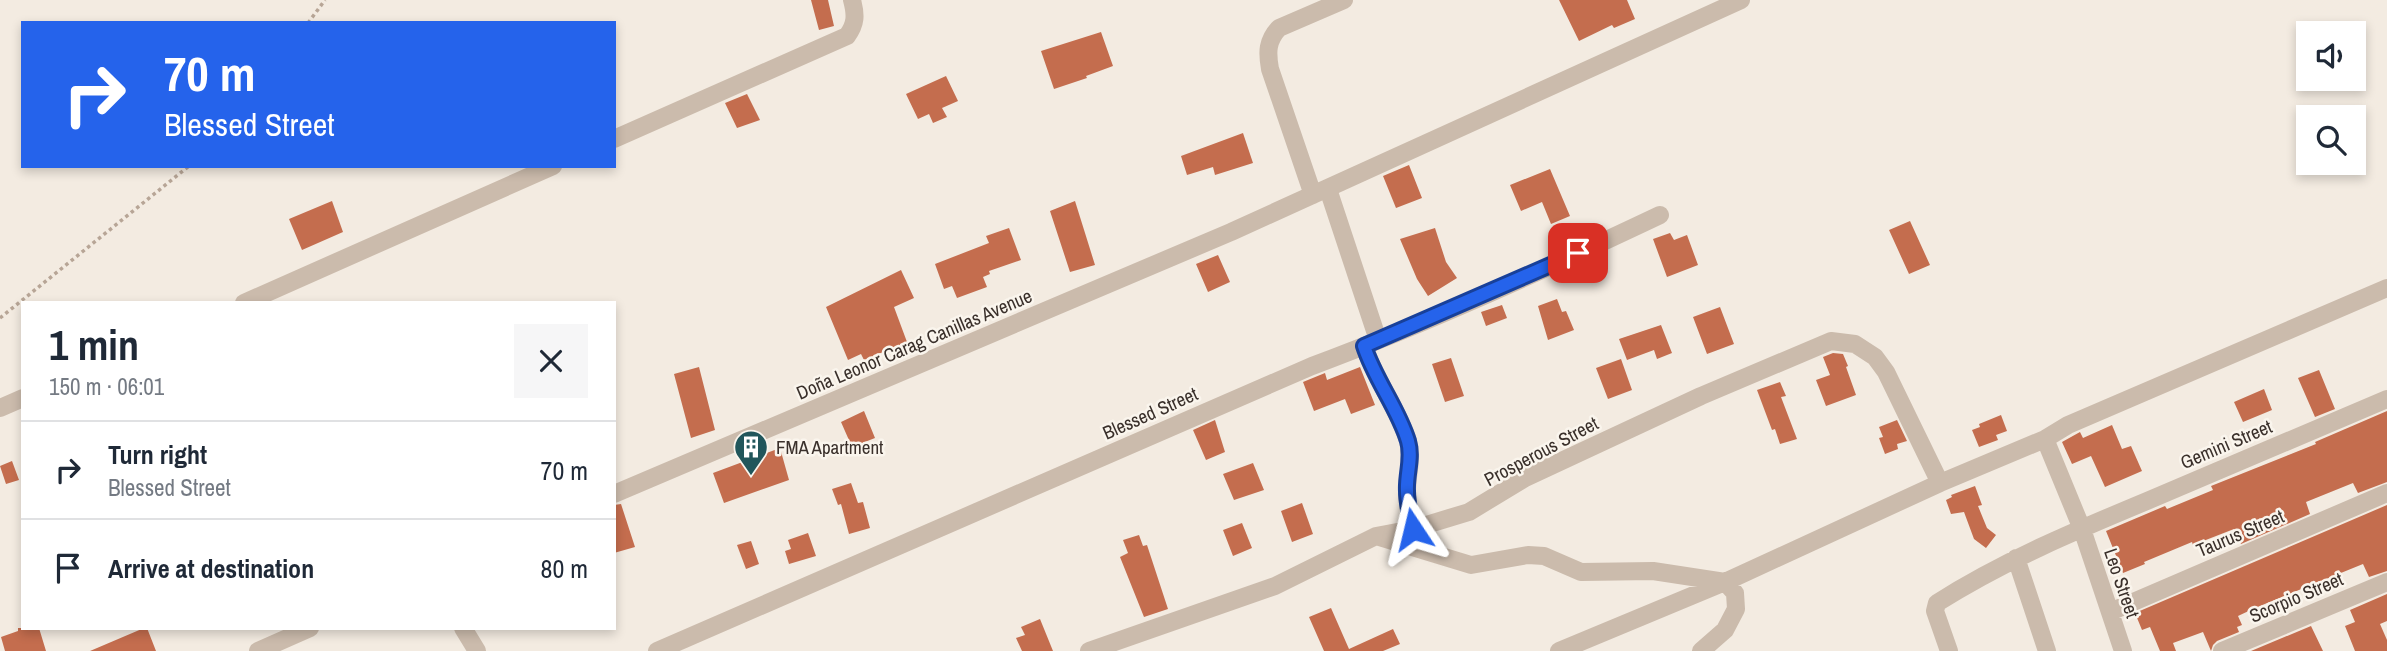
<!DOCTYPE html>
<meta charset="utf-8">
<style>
body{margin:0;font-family:"Archivo Narrow",sans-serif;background:#f6f6f7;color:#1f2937;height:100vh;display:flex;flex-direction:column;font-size:26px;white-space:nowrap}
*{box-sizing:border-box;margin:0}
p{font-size:23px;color:#747a83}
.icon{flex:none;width:38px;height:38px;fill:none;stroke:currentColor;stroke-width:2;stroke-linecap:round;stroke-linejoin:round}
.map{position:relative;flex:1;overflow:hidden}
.drawer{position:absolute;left:21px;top:301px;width:595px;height:329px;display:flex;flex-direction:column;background:#fff;border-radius:0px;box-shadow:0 4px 10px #0003}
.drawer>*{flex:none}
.banner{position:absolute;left:21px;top:21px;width:595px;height:147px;border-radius:0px;box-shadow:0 4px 10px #0003;background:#2563eb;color:#fff;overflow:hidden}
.tools{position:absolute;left:2296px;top:21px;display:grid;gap:14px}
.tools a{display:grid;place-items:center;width:70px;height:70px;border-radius:0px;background:#fff;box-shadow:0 4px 10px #0003;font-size:35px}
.pin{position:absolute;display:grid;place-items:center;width:60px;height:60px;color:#fff;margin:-30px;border-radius:14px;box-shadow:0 4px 10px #0006}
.me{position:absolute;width:77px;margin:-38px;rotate:350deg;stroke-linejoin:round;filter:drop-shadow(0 0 5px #0008)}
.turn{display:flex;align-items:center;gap:24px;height:147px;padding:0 28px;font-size:32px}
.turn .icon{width:91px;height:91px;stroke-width:2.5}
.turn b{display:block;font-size:49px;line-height:60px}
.round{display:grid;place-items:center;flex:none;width:74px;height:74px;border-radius:0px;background:#f6f6f7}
.headline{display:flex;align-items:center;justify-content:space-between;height:119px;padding:0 28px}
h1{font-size:42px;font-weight:800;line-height:52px}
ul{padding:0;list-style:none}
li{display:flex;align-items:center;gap:21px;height:98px;padding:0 28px;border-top:2px solid #e0e1e3}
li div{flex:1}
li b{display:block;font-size:26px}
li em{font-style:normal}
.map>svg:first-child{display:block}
.building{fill:#c46d4e}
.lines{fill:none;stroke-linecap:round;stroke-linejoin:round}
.path{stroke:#b7a596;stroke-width:3.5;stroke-dasharray:3.5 3.5;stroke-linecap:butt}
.minor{stroke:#cbbbac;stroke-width:18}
.route-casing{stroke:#184099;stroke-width:18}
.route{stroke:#2563eb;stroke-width:12}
.labels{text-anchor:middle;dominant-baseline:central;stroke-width:5;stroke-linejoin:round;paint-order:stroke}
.street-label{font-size:19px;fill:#3a302b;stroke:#faf5ed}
.poi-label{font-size:19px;fill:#3a302b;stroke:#faf5ed;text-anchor:start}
</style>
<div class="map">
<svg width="2387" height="651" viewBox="0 0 2387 651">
<rect width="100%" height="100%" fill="#f3ebe1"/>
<!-- building -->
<path class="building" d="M811 0H828L834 26 819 30Z
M1559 0H1627L1635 19 1614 28 1612 25 1579 41Z
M1101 32 1113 66 1086 76 1087 78 1054 89 1041 51Z
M946 76 958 101 942 108 947 117 933 123 929 114 918 119 906 94Z
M747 94 760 120 737 128 725 103Z
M1243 133 1253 163 1215 175 1213 167 1187 175 1181 156Z
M1409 165 1422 198 1396 208 1383 176Z
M1550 169 1570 216 1551 224 1542 202 1521 211 1510 185Z
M332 201 343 232 302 250 289 219Z
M1075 201 1095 265 1070 272 1050 211Z
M1910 221 1930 265 1909 274 1889 230Z
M1009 228 1021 260 989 271 990 274 983 277 987 287 957 298 952 286 944 289 935 264 989 243 986 236Z
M1435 228 1446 262 1457 278 1428 296 1417 279 1400 239Z
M1670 233 1674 240 1687 235 1698 265 1667 277 1653 239Z
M1218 255 1230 282 1208 292 1196 264Z
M901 270 914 298 894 307 907 342 864 360 861 354 848 360 826 307Z
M1557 299 1562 312 1566 311 1574 330 1548 340 1538 306Z
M1502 305 1507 318 1486 326 1481 312Z
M1720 307 1734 344 1707 354 1693 317Z
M1661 325 1672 353 1657 359 1654 350 1627 360 1619 339Z
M1833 353 1843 354 1848 366 1846 367 1856 395 1826 406 1816 380 1830 375 1823 357Z
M1451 358 1464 396 1445 402 1432 364Z
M1621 359 1632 390 1608 399 1596 368Z
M699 367 715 430 691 438 674 374Z
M1360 367 1375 405 1351 414 1345 399 1314 411 1303 382 1325 373 1327 380Z
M2319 370 2335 409 2315 417 2298 378Z
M1780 382 1786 396 1781 397 1797 439 1780 444 1775 429 1772 430 1757 390Z
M2264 389 2272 410 2243 422 2234 402Z
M864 411 875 438 852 447 841 422Z
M2387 411V482L2358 493 2353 483 2306 502 2310 514 2241 544 2234 529 2193 545 2192 542 2144 562 2145 564 2123 573 2106 531 2165 506 2167 509 2213 490 2211 486 2316 444 2315 442Z
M2001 415 2007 431 1996 435 1998 440 1979 447 1972 430 1980 427 1979 424Z
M1215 420 1225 452 1206 460 1193 430Z
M1897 420 1907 441 1897 444 1898 449 1885 454 1879 438 1883 437 1879 427Z
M2112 425 2122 449 2131 446 2142 471 2105 487 2091 456 2072 464 2062 442 2080 432 2083 438Z
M780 448 789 480 724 503 713 473Z
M12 461 19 480 6 484 0 466Z
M1253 463 1264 490 1234 500 1223 474Z
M851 483 858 503 863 502 870 528 849 534 841 504 838 505 832 489Z
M1975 486 1982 505 1978 506 1987 528 1996 535 1986 548 1974 539 1964 512 1951 514 1946 500 1952 497 1951 495Z
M1302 503 1313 534 1292 542 1281 511Z
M621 504 635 547 614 553V505Z
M2387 505V571L2369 577 2363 564 2255 608 2238 616 2242 625 2237 627 2239 632 2217 641 2213 645 2211 651 2203 632 2173 643 2176 651H2160L2150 627 2142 630 2135 613Z
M1242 523 1252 548 1233 556 1223 530Z
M808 533 816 556 789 564 785 551 791 549 788 540Z
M1139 535 1143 546 1147 545 1168 609 1144 617 1120 557 1128 553 1123 540Z
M751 541 759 564 746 569 737 545Z
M2387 594V621L2380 624 2387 640V651H2355L2345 626 2355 622 2350 610Z
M1331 608 1349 649 1393 629 1400 644 1383 651H1324L1309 617Z
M1040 619 1053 651H1022L1016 638 1025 635 1021 627Z
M2311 626 2323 651H2251Z
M18 628H39L46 651H5L1 637 18 631Z
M144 628H147L156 651H90Z"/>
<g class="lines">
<!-- path -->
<path class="path" d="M308 23 325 0
M0 318 189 166"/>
<!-- minor -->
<path class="minor" d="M614 139 847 36C856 24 856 15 852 0
M1328 189 1378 340
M1313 195 1270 69C1267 52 1267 41 1279 28L1344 0
M244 303 553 166
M1364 346C1375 380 1398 408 1408 441 1413 458 1407 474 1407 491 1407 503 1410 516 1413 529
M0 408 23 398
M2045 439 2068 425 2387 288
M614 494 1231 232 1741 0
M1379 537 1471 565 1528 555 1544 556 1581 572 1653 571 1725 582 1735 593 1736 609 1725 630 1701 651
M2016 558 2047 651
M2110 612 2387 493
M463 628 477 651
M258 651 310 628
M657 651 1312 366C1430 322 1546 269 1660 215
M1089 651 1275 586 1376 536 1413 529 1469 512 1525 478 1701 396 1831 341 1855 344 1875 357 1886 372 1940 483
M1559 651 1725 582 1940 483 2045 439 2082 529 2123 651
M1949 651 1935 611 1937 603C2003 561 2075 531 2147 501 2227 467 2307 433 2387 399
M2222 651 2387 582"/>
</g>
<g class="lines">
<!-- route casing -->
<g class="route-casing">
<path id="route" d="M1413 529C1410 516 1407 503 1407 491 1406 474 1413 458 1408 441 1398 408 1375 380 1364 346L1578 253"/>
</g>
<!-- route -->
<use href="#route" class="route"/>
</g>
<!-- icons -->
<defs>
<g id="building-pin" transform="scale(1.75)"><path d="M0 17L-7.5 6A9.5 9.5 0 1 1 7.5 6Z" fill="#21565b" stroke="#faf5ed"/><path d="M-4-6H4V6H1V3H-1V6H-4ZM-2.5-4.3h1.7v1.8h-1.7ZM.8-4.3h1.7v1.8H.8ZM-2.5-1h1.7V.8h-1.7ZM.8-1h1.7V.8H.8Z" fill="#fff"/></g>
</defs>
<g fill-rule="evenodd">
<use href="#building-pin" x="751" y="447"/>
</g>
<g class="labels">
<!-- street labels -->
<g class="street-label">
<text transform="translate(914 344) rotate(-23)">Doña Leonor Carag Canillas Avenue</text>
<text transform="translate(1150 413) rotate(-24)">Blessed Street</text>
<text transform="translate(2226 444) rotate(-23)">Gemini Street</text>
<text transform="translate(1541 451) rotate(-28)">Prosperous Street</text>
<text transform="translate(2240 533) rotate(-23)">Taurus Street</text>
<text transform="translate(2122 583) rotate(71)">Leo Street</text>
<text transform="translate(2296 597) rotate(-23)">Scorpio Street</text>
</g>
<!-- poi labels -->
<g class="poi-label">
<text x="776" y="447">FMA Apartment</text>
</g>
</g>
</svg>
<div class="tools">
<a><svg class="icon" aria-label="sound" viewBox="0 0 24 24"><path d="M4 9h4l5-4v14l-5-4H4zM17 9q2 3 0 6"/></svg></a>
<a><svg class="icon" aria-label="search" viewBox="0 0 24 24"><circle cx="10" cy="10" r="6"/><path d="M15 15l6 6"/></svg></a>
</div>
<div class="pin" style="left:1578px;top:253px;background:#d93025"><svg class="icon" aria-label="arrive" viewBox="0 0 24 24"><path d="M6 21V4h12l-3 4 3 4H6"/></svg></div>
<svg class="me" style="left:1413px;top:529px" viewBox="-20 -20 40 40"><path d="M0-17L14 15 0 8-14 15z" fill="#2563eb" stroke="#fff" stroke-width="4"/></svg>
<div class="banner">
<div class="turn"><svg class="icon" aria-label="right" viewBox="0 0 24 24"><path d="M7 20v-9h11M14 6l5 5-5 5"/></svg><div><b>70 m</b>Blessed Street</div></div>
</div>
<section class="drawer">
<div class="headline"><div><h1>1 min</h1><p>150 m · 06:01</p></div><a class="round"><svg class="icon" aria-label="close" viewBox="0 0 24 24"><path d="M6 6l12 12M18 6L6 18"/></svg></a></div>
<ul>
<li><svg class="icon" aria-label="right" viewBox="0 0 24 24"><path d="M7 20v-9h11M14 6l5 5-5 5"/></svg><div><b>Turn right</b><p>Blessed Street</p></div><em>70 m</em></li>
<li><svg class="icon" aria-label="arrive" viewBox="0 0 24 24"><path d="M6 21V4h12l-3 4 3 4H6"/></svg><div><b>Arrive at destination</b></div><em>80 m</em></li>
</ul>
</section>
</div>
